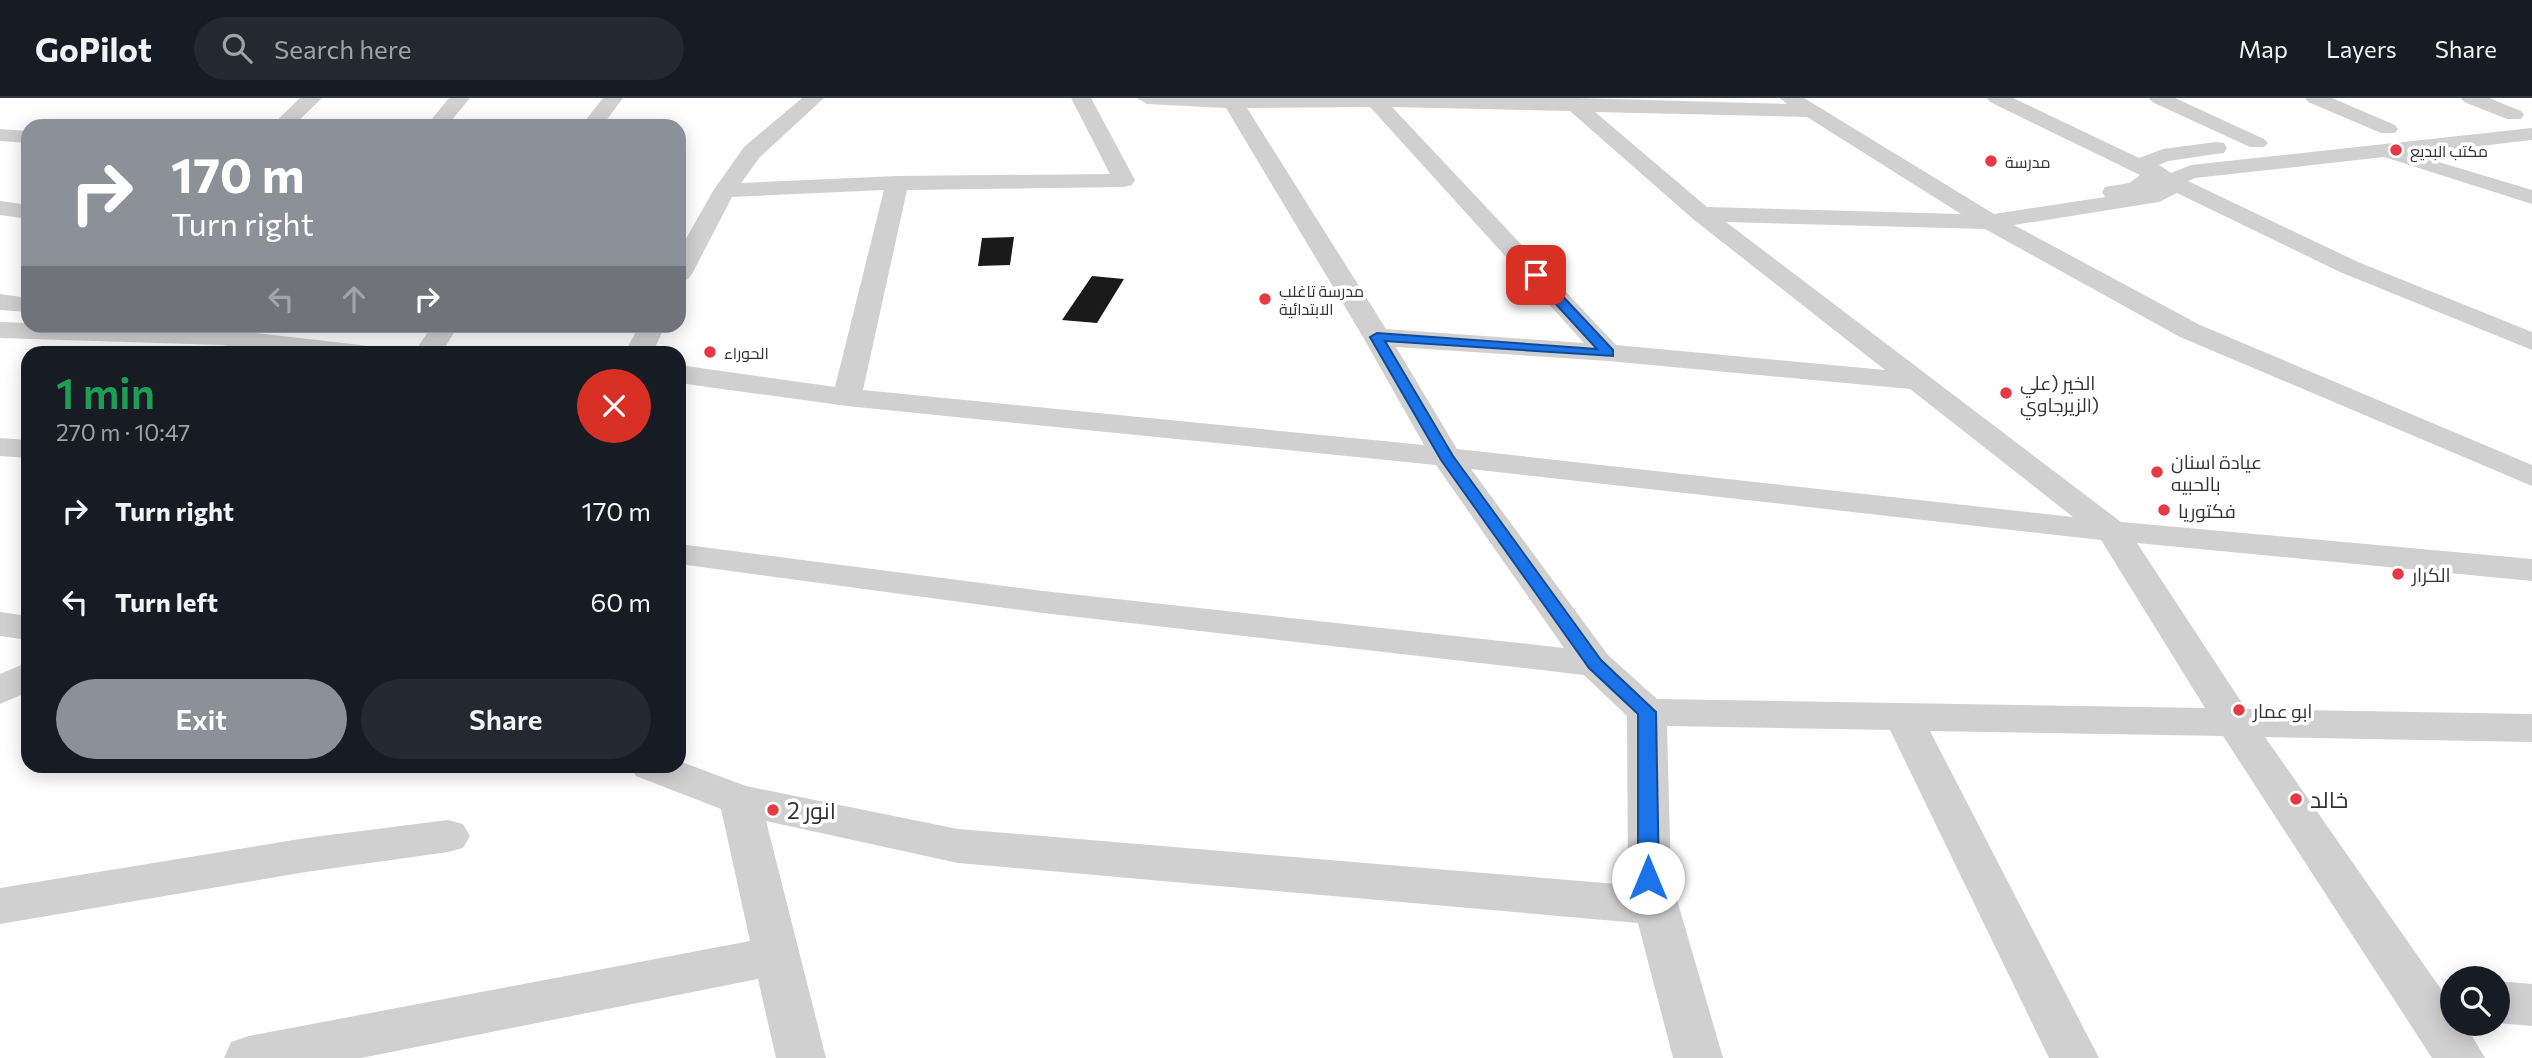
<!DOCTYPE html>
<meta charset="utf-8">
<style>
body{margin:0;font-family:Commissioner,Cairo,sans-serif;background:#242831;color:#f1f3f6;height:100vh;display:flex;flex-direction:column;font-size:26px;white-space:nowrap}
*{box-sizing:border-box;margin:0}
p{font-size:23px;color:#9ea1a6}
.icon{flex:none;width:38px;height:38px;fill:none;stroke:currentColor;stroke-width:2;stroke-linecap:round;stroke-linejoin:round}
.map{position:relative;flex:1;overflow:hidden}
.drawer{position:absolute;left:21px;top:248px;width:665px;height:427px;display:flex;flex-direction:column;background:#171b24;border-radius:21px;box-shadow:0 4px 18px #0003}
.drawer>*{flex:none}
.top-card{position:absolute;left:21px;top:21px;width:665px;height:214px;border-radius:21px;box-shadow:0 4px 18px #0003;background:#8c9099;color:#fff;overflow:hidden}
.tools{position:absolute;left:2440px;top:868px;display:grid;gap:14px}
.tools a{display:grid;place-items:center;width:70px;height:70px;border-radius:50%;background:#171b24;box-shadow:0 4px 18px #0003;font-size:35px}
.pin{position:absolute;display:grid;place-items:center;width:60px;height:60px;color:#fff;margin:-30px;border-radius:14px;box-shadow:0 4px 10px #0006}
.me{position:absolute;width:77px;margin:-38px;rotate:0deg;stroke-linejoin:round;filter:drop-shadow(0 0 5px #0008)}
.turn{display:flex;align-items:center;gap:24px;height:147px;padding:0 35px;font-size:32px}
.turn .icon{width:91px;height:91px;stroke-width:2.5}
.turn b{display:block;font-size:49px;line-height:60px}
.lanes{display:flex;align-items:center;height:66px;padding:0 35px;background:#0003;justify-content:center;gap:35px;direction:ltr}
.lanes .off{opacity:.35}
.round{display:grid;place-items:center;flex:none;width:74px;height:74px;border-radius:37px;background:#242831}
.overview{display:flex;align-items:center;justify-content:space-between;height:119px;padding:0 35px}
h1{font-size:42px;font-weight:600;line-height:52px;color:#1e9e55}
.primary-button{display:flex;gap:14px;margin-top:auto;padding:14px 35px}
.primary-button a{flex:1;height:80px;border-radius:42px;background:#8c9099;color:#fff;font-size:28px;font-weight:600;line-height:80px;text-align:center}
.primary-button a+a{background:#242831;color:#f1f3f6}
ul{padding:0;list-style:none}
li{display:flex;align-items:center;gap:21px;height:91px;padding:0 35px}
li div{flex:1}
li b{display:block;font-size:26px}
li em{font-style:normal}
header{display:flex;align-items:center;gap:42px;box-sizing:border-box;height:98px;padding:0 35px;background:#171b24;border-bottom:2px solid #363941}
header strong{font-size:33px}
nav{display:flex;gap:38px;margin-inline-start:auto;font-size:24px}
.search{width:490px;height:63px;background:#242831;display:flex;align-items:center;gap:18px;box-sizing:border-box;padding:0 24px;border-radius:38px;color:#9ea1a6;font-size:26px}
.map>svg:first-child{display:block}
.building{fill:#1a1a1a}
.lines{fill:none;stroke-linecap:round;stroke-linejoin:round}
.minor{fill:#d0d0d0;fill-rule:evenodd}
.route{fill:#1a73e8;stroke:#114b97;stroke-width:2}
.poi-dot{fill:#e63946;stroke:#fff;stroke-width:2.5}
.labels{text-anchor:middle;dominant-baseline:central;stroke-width:7;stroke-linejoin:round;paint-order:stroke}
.far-poi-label{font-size:16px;fill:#333;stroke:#fff;text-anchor:start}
.poi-label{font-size:19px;fill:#333;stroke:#fff;text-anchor:start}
.near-poi-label{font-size:23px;fill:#333;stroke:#fff;text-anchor:start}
</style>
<header>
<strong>GoPilot</strong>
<div class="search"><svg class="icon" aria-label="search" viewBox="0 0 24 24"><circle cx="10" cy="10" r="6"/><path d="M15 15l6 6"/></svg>Search here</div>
<nav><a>Map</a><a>Layers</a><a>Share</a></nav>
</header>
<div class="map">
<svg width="2532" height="960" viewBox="0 0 2532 960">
<rect width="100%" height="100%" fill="#fff"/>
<!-- building -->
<path class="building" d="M1014 139 1010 167 978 168 982 140Z
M1092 178 1124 181 1097 225 1062 222Z"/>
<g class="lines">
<!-- minor -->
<path class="minor" d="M300 0H322L293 28H271Z
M449 0H470L447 28H426Z
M603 0H623L602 28H581Z
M802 0H824L760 59 741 85 897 78 1110 76 1071 0H1091L1135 82 1132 87 1124 89 907 92 863 292 1424 347 1363 239 1226 10 1147 6 1137 0H1578L1787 6 1780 0H1804L1994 116 2105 99 2102 94 2105 89 2129 85 2140 77 1990 4 1987 0H2013L2139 60 2163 51 2216 44 2224 45 2227 50 2224 55 2216 56 2168 63 2159 67 2171 75 2191 67 2532 30V42L2412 56 2532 92V106L2384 59 2195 80 2188 83 2358 164 2532 234V252L2340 174 2177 95 2159 104 2014 127 2200 227 2532 367V388L2180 239 1985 131 1726 124 2121 424 2532 461V483L2137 445 2246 611 2532 616V644L2265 639 2452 907V926H2465L2485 960H2432L2223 638 1930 633 2099 960H2049L1890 632 1667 628 1671 781 1723 960H1673L1638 825 958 765 766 723 826 960H776L758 881 361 960H224L231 944 249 938 750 843 721 711 636 678 630 668H679V663L746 688 958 731 1628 787 1627 618 1584 577 1043 515 679 466V446L1043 493 1564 550 1436 367 847 308 679 285V267L835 289 884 92 732 99 692 176 688 181 679 184V153L713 93 744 49ZM1370 9 1584 245 1386 231 1247 10ZM1392 9 1570 13 1693 121 1885 272 1616 247ZM1595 14 1807 19 1961 116 1707 109ZM1396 249 1608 263 1910 291 2073 419 1457 351ZM1471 371 2101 442 2205 610 1657 601 1608 557Z
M2149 0H2175L2264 41 2268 45 2264 49H2250L2152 4Z
M2305 0H2332L2395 27 2398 31 2395 35H2381L2308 4Z
M2461 0H2489L2521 13 2524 17 2521 21H2507L2464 4Z
M0 31 28 33V45L0 43Z
M0 103 28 107V121L0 117Z
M0 196 28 200V214L0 212Z
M0 224 28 225V228L221 231 369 248 379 250 383 256H293L221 247 0 240Z
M432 228H458L441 256H413Z
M639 228H665L652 256H624Z
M0 340 28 342V360L0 358Z
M0 514 28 518V542L0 538Z
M28 564V594L0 606V576Z
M448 722 463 726 470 738 463 750 448 754 306 774 0 826V790L306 740Z
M2497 883 2532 886V928L2497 925Z"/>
</g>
<!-- route -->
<path class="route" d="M1536 174 1541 175 1613 252V258L1385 243 1453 358 1601 562 1656 614 1659 780 1656 786 1648 788 1641 786 1638 780V616L1589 570 1441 362 1370 239 1377 235 1597 251 1532 180V175Z"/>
<!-- markers -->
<g class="poi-dot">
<circle cx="2396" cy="52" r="7"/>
<circle cx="1991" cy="63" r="7"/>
<circle cx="1265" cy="201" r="7"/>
<circle cx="710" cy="254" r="7"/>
<circle cx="2006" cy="295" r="7"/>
<circle cx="2157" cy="374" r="7"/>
<circle cx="2164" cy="412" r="7"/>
<circle cx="2398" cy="476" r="7"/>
<circle cx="2239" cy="612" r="7"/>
<circle cx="2296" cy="701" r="7"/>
<circle cx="773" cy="712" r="7"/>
</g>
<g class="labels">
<!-- far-poi labels -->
<g class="far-poi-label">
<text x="2410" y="52">مكتب البديع</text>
<text x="2005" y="63">مدرسة</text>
<text x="1279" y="192">مدرسة تاغلب<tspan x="1279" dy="18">الابتدائية</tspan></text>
<text x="724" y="254">الحوراء</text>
</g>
<!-- poi labels -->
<g class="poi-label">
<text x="2020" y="284">الخير (علي<tspan x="2020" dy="22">الزيرجاوي)</tspan></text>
<text x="2171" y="363">عيادة اسنان<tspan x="2171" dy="22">بالحبيه</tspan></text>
<text x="2178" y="412">فكتوريا</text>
<text x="2412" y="476">الكرار</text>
<text x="2253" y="612">ابو عمار</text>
</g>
<!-- near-poi labels -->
<g class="near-poi-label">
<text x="2310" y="701">خالد</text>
<text x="787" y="712">انور 2</text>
</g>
</g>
</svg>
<div class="tools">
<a><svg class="icon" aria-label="search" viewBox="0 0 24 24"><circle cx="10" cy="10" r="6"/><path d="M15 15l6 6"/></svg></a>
</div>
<div class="pin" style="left:1536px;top:177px;background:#d93025"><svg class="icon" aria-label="arrive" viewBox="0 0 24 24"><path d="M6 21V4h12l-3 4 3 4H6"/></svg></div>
<svg class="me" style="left:1648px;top:780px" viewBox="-20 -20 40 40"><circle r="19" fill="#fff"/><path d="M0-13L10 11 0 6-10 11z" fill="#1a73e8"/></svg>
<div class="top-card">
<div class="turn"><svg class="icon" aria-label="right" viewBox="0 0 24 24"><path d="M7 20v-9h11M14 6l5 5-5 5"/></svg><div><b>170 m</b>Turn right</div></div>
<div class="lanes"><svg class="icon off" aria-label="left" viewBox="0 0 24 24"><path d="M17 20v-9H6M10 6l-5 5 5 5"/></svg><svg class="icon off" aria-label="ahead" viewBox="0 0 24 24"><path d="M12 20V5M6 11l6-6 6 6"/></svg><svg class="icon" aria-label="right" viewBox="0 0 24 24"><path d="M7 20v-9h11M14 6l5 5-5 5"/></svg></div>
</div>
<section class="drawer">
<div class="overview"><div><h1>1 min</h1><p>270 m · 10:47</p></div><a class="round" style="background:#d93025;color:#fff"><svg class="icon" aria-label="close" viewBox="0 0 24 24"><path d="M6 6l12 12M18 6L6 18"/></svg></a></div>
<ul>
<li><svg class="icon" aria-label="right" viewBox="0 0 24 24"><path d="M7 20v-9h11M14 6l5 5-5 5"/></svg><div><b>Turn right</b></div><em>170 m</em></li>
<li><svg class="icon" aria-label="left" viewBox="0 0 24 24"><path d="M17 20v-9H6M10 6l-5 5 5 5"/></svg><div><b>Turn left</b></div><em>60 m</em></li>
</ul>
<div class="primary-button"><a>Exit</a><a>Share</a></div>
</section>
</div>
